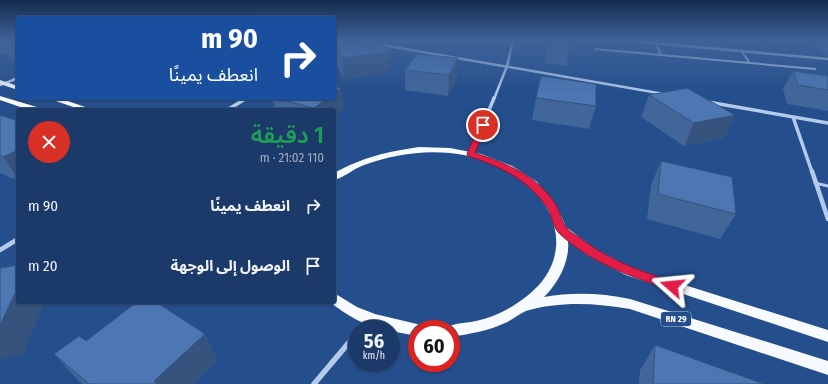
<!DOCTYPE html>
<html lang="ar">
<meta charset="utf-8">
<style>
body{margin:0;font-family:"Fira Sans Condensed","Noto Sans Arabic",sans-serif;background:#284571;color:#f1f3f6;direction:rtl;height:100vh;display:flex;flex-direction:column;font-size:15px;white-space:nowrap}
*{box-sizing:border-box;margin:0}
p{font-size:13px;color:#a0adc0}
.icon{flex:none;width:22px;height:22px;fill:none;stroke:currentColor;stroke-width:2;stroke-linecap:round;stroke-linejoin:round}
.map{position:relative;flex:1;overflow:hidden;direction:ltr}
.details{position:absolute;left:16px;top:108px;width:320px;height:196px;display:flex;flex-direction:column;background:#1b3a69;border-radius:4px;box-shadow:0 1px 3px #0004,0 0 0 1px #39547d;direction:rtl}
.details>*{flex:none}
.hud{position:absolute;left:16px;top:16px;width:320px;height:84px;border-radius:4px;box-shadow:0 1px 3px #0004,0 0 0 1px #39547d;direction:rtl;background:#1a4fa0;color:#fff;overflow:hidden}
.speed{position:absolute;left:348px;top:320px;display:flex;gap:8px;font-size:20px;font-weight:700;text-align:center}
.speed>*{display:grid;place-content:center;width:52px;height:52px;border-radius:50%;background:#1b3a69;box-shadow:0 1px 3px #0004,0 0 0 1px #39547d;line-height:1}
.speed small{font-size:10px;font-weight:400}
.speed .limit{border:6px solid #d22;background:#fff;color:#111}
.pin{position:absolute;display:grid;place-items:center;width:34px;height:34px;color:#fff;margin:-17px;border:2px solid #fff;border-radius:50%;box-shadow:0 1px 4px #0007}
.me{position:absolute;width:44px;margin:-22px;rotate:288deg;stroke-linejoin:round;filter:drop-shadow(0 0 3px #0008)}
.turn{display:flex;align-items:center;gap:14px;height:84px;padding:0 12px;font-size:18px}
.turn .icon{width:52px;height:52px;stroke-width:2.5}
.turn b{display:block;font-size:28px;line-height:34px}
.round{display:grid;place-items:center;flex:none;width:42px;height:42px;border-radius:21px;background:#284571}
.summary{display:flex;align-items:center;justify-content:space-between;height:68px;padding:0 12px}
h1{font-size:24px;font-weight:600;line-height:30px;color:#1e9e55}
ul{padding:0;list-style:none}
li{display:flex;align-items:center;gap:12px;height:60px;padding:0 12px}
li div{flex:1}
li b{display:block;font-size:15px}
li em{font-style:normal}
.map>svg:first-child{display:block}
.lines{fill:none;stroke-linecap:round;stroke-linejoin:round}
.lane-far1{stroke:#b3caeb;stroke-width:2}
.lane{stroke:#b3caeb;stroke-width:3}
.street-far3{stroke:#b3caeb;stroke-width:2.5}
.street-far2{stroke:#b3caeb;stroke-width:3.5}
.street-far1{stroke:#b3caeb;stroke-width:4.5}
.street{stroke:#b3caeb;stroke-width:5.5}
.primary{fill:#f7fafe;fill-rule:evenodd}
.wall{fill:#41669a}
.shaded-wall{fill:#35537d}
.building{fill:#4c77b3;stroke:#35537d}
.route{fill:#e11d48;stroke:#92132f}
.labels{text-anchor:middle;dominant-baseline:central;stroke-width:3.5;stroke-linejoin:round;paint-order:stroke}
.shield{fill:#244e8c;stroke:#bdcadc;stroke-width:1}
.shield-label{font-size:9px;font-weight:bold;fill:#fff}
</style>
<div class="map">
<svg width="828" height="384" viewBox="0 0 828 384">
<rect width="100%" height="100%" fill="#244e8c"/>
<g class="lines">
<!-- lane-far1 -->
<path class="lane-far1" d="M656 44 661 55
M595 49 815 69
M741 51 750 63"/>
<!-- lane -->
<path class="lane" d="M815 183 828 186"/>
<!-- street-far3 -->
<path class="street-far3" d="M621 40 828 59
M377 44 664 94
M334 46 343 40
M0 85 18 78
M246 99 247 98
M494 99 507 66 513 40"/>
<!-- street-far2 -->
<path class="street-far2" d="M708 102 828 123
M227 110 247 98
M793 117 812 172
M471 154 494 98"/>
<!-- street-far1 -->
<path class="street-far1" d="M812 171 828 219
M0 250 18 239"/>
<!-- street -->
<path class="street" d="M360 329 368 320
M314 384 357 333"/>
<!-- primary -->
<path class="primary" d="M0 80 18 86V90L0 84Z
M0 96 40 108 41 110H29L0 100Z
M47 98H59L94 110H82Z
M419 147 450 148 481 154 512 166 537 182 556 205 566 227 595 249 634 269 828 330V342L626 275 587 255 568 241C570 262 558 283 544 297 573 292 601 293 630 299L828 361V375L630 309C596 303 559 301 526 311 519 314 512 320 505 323 488 331 469 334 451 337V329H445L446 327C456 323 466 323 476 321 495 317 512 308 527 296 566 266 565 220 530 187 510 167 478 156 450 153 421 150 391 155 364 165 353 169 345 177 334 180V173C364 157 385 152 419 147Z
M334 293 357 307 375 314 417 324 422 326 423 329H417V336L391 331V329C369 329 346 315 330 302H334Z"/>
</g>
<!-- wall -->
<path class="wall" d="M0 40H18V58L0 53Z
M818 40H828V56L815 46Z
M334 44 389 52V72L344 79 336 63Z
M548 46 570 49 566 66 545 63Z
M417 54 457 78 448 96 405 90V70Z
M793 71 828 76V111L787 104 783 89Z
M341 88 343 109 334 117V110H275L272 98H334Z
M649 95 735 115 724 138 684 146 641 117Z
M536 98 596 106 589 129 532 120Z
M0 115 18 121V181L0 173Z
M661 161 736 214 720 239 647 219 651 185Z
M205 334 217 360 193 384H82L77 379 54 354 86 341Z
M655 345 764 384H639L640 370Z"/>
<!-- shaded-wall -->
<path class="shaded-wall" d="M389 52V72L344 79 342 58Z
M458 58 457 78 448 96 449 75Z
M341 88 343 109 334 117V110H314V108L327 98H334V93Z
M735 115 724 138 684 146 694 123Z
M18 150V179L3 157Z
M18 287V302H45L23 355 0 360V325Z
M205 334 217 360 193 384H156L154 381Z"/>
<!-- building -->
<path class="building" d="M363 40H379L389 52 342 58 334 45V44Z
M550 40H570V49L548 46Z
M417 54 458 58 449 75 405 70Z
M793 71 828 76V90L798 85Z
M541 76 596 84V106L536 98Z
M334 86 341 88 334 93Z
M687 88 735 115 694 123 649 95Z
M274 98H327L314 108Z
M0 115 18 121V150L3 157 0 156Z
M661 161 732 177 736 214 658 194Z
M18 265V287L0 325V268Z
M137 302H156L205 334 154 381 157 384H89L54 354 79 336 86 341Z
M655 345 764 384H653Z"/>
<!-- sky -->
<linearGradient id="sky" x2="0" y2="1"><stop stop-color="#142b4d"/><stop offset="0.43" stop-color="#3f6399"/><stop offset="1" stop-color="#3f6399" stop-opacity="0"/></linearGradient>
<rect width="828" height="94" fill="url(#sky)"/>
<!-- route -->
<path class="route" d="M480 123H483L487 125 475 153C506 163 538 176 556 205 560 212 561 221 566 227 569 232 576 235 580 238 610 261 641 271 676 283L678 286 676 289 672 290C632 277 590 263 559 233 552 226 552 213 546 206 526 178 499 166 468 156L467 154Z"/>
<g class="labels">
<!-- shield labels -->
<rect class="shield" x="661" y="312" width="30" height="14" rx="3"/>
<g class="shield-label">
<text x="676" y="319">RN 29</text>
</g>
</g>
</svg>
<div class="speed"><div>56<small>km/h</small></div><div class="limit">60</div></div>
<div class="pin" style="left:483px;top:125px;background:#d93025"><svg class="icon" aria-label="arrive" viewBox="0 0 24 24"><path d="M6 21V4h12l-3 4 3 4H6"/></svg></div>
<svg class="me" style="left:672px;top:286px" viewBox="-20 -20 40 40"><path d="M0-17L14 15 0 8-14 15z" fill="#e11d48" stroke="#fff" stroke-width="4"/></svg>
<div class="hud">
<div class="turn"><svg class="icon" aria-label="right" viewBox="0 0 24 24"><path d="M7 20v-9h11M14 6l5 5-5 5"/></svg><div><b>90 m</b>انعطف يمينًا</div></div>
</div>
<section class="details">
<div class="summary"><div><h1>1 دقيقة</h1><p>110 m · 21:02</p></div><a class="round" style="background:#d93025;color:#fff"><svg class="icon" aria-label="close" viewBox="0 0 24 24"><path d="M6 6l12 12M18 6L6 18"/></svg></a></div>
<ul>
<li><svg class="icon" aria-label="right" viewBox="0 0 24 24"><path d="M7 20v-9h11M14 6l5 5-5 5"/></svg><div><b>انعطف يمينًا</b></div><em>90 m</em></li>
<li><svg class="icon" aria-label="arrive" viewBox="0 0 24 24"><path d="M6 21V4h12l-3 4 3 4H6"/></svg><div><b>الوصول إلى الوجهة</b></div><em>20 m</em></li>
</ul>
</section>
</div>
